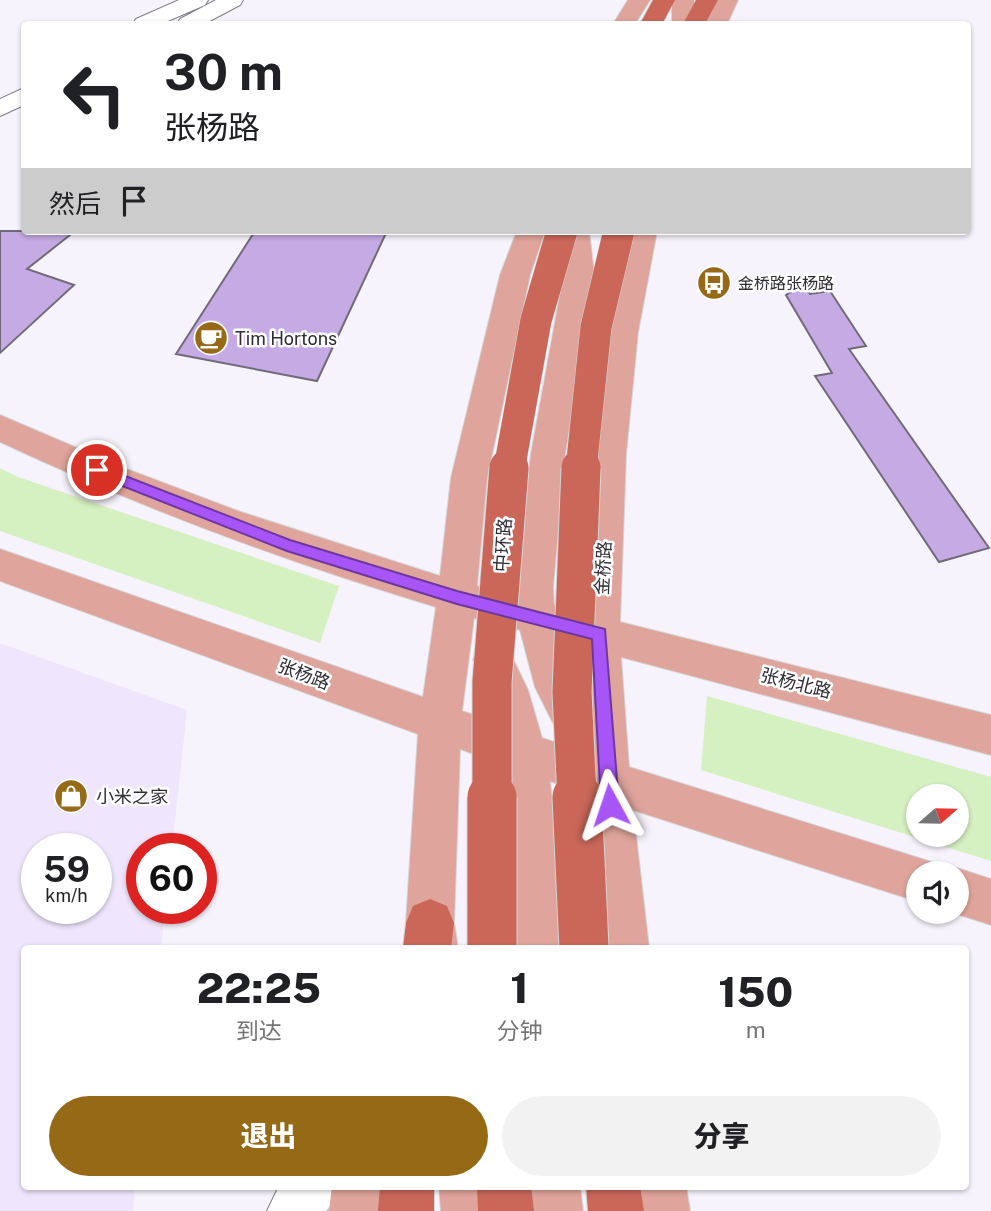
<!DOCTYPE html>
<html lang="zh">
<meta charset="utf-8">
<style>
body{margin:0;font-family:"Public Sans","Noto Sans SC",sans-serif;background:#f2f2f2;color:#202124;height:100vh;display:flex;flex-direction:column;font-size:26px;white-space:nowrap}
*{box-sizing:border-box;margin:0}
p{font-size:23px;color:#757577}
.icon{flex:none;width:38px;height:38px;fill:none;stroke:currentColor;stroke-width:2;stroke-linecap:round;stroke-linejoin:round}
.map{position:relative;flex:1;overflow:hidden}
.sheet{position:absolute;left:21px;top:945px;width:948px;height:245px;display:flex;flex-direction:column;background:#fff;border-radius:7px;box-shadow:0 2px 5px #0004}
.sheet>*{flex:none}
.guide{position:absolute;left:21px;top:21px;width:950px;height:214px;border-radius:7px;box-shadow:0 2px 5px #0004;background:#fff;color:#202124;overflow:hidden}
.needle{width:46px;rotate:70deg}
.tools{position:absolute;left:906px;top:784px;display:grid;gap:14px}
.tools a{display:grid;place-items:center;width:63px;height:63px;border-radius:50%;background:#fff;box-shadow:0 2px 5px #0004;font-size:35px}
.speed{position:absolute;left:21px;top:833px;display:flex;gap:14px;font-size:35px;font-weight:700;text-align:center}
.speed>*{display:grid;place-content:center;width:91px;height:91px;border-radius:50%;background:#fff;box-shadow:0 2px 5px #0004;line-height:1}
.speed small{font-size:18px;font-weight:400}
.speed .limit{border:10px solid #d22;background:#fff;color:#111}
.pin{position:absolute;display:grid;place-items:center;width:60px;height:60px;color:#fff;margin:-30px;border:4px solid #fff;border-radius:50%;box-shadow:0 2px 7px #0007}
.me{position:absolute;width:77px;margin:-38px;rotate:355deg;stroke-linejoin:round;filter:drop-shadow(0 0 5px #0008)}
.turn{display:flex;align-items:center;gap:24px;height:147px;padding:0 28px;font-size:32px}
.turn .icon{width:91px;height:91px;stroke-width:2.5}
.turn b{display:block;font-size:49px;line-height:60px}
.then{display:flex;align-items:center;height:66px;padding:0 28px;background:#0003;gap:14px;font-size:26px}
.eta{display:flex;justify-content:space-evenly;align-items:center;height:119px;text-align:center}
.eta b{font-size:42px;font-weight:800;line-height:49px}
.button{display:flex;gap:14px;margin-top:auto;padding:14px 28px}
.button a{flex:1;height:80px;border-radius:42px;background:#966917;color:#fff;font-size:28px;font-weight:800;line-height:80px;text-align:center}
.button a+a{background:#f2f2f2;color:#202124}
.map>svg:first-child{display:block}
.built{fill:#efe6fd;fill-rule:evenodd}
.green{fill:#d5f0c1;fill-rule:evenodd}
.building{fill:#c6aae4;stroke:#716b79;stroke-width:2}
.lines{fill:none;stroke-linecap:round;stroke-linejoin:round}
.minor-casing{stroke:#817c8a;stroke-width:2}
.major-casing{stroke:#d5d5d6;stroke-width:2}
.highway-casing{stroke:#d5d5d6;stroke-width:2}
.minor{fill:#fff;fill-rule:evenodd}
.major{fill:#dfa49b;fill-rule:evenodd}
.highway{fill:#ca6759;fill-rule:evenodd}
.highway-bridge-far2-casing{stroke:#d5d5d6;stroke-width:32;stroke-linecap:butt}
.highway-bridge-far1-casing{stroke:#d5d5d6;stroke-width:41;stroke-linecap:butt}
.highway-bridge-casing{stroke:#d5d5d6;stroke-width:51;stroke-linecap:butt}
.highway-bridge-far2{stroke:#ca6759;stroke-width:31}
.highway-bridge-far1{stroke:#ca6759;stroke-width:39}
.highway-bridge{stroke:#ca6759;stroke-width:49}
.route{fill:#a855f7;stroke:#6d37a1;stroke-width:2}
.labels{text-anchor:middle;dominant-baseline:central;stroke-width:5;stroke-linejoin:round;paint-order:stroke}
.far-poi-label{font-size:16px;fill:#2f2c33;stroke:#fff;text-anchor:start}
.poi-label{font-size:18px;fill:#2f2c33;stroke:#fff;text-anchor:start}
.street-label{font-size:18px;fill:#2f2c33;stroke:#fff}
</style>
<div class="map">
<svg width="991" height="1211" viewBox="0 0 991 1211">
<rect width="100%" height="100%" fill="#f7f3fd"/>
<!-- built -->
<path class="built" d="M0 643 187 710 172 849H142V908H165L161 948H24V1186L135 1187 133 1211H0ZM37 849H96V908H37Z"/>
<!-- green -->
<path class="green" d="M0 468 18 477 339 586 320 643 0 531Z
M707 696 991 777V861L701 770ZM919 796H957V835H919Z"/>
<!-- building -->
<path class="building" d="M0 231H75L27 269 74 285 0 353Z
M255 231H387L317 381 176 354Z
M803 284 810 294 830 291 866 346 849 349 989 548 939 562 815 376 832 373 786 295Z"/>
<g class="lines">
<!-- minor casing -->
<g class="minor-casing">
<path id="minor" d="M179 0H208L205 5 161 24H133L136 19Z
M216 0H243L240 5 204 24H177L180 19Z
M24 88V105L0 116V99Z
M279 1186H339L327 1211H267Z"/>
</g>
<!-- major casing -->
<g class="major-casing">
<path id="major" d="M628 0H650L635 24H613Z
M672 0H694V24H672Z
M716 0H738L727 24H705Z
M517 231H545L530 275 487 478 477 586 515 595 531 454 564 273 561 231H589L594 273 565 454 553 587 554 605 582 612 592 454 606 332 629 231H657L638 332 626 454 620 622 991 715V755L621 657 629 767 935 863 940 873H919V902L633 810 649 948H601L588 795 550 781 556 839 561 948H513L511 839 504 765 460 749 454 923 458 948H410L406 923 418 734 0 581V549L423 697 436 607C287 562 141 508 0 442V415L124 468 238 511 440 576 451 478 500 275ZM474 618 520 630 535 687 562 741 577 746 585 743V752L542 738 528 690 507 647 493 642 479 647 473 660 487 691 496 722 462 711ZM562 641 581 646 583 698 574 682Z
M957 868 991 879V925L951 912H957V873H944Z
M332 1186H386L385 1211H329Z
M439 1186H493L497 1211H441Z
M526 1186H580L583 1211H527Z
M632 1186H686L690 1211H634Z"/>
</g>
<!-- highway casing -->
<g class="highway-casing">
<path id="highway" d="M653 0H675L662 24H640Z
M696 0H718L705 24H683Z
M430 899 447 906 454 923 451 948H403L406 923 413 906Z
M380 1186H434V1211H378Z
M477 1186H531L534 1211H478Z
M586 1186H640L644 1211H588Z"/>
</g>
<!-- minor -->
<use href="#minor" class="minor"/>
<!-- major -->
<use href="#major" class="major"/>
<!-- highway -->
<use href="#highway" class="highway"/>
<!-- highway-bridge-far2 casing -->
<g class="highway-bridge-far2-casing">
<path id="highway-bridge-far2" d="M509 470 536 320 562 231
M581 470 596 327 619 231"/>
</g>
<!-- highway-bridge-far1 casing -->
<g class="highway-bridge-far1-casing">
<path id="highway-bridge-far1" d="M492 798V682L509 468
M577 798 572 692 581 468"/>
</g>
<!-- highway-bridge casing -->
<g class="highway-bridge-casing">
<path id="highway-bridge" d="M492 797V948
M577 797 584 948"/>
</g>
<!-- highway-bridge-far2 -->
<use href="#highway-bridge-far2" class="highway-bridge-far2"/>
<!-- highway-bridge-far1 -->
<use href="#highway-bridge-far1" class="highway-bridge-far1"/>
<!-- highway-bridge -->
<use href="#highway-bridge" class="highway-bridge"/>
</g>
<!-- route -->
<path class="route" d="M97 465 290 540 457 591 605 629 619 805 617 811 610 814 604 811 601 805 592 639 457 604 287 551 92 474 90 470Z"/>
<!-- icons -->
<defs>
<g id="bus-disc" transform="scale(1.75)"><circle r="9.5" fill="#966917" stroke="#fff"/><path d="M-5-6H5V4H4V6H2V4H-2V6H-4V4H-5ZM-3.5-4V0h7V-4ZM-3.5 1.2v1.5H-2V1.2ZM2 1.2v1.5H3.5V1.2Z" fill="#fff"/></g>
<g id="cafe-disc" transform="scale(1.75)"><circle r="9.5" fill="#966917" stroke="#fff"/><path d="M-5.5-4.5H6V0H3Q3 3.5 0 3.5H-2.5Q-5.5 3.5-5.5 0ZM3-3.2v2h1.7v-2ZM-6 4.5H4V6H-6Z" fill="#fff"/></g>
<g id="shop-disc" transform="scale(1.75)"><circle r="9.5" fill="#966917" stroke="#fff"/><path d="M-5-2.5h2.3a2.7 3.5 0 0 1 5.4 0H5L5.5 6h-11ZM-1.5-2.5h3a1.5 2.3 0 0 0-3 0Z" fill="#fff"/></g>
</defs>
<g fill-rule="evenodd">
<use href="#bus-disc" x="714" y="283"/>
<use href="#cafe-disc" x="211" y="338"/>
<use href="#shop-disc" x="71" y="796"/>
</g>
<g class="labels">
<!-- far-poi labels -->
<g class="far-poi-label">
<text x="738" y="283">金桥路张杨路</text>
</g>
<!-- poi labels -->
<g class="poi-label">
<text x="235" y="338">Tim Hortons</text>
<text x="96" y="796">小米之家</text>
</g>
<!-- street labels -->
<g class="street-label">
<text transform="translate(503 545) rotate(-86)">中环路</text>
<text transform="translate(603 568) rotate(-87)">金桥路</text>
<text transform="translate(304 674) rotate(21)">张杨路</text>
<text transform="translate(796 683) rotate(14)">张杨北路</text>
</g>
</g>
</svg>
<div class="tools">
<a><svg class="needle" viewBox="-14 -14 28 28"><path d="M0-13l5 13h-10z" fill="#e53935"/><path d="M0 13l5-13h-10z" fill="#757577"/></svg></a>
<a><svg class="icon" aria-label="sound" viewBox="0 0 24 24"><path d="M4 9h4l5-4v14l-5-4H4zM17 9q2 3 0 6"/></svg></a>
</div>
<div class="speed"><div>59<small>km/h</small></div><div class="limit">60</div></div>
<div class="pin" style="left:97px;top:470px;background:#d93025"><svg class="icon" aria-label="arrive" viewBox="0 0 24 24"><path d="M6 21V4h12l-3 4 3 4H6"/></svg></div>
<svg class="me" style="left:610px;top:805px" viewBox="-20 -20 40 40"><path d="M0-17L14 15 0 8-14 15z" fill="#a855f7" stroke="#fff" stroke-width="4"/></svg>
<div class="guide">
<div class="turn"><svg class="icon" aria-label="left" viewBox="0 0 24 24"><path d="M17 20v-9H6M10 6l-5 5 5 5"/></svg><div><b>30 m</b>张杨路</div></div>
<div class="then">然后<svg class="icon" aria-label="arrive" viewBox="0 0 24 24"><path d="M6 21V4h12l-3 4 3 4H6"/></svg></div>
</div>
<section class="sheet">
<div class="eta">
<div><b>22:25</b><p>到达</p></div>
<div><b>1</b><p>分钟</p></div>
<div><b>150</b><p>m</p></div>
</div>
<div class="button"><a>退出</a><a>分享</a></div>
</section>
</div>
